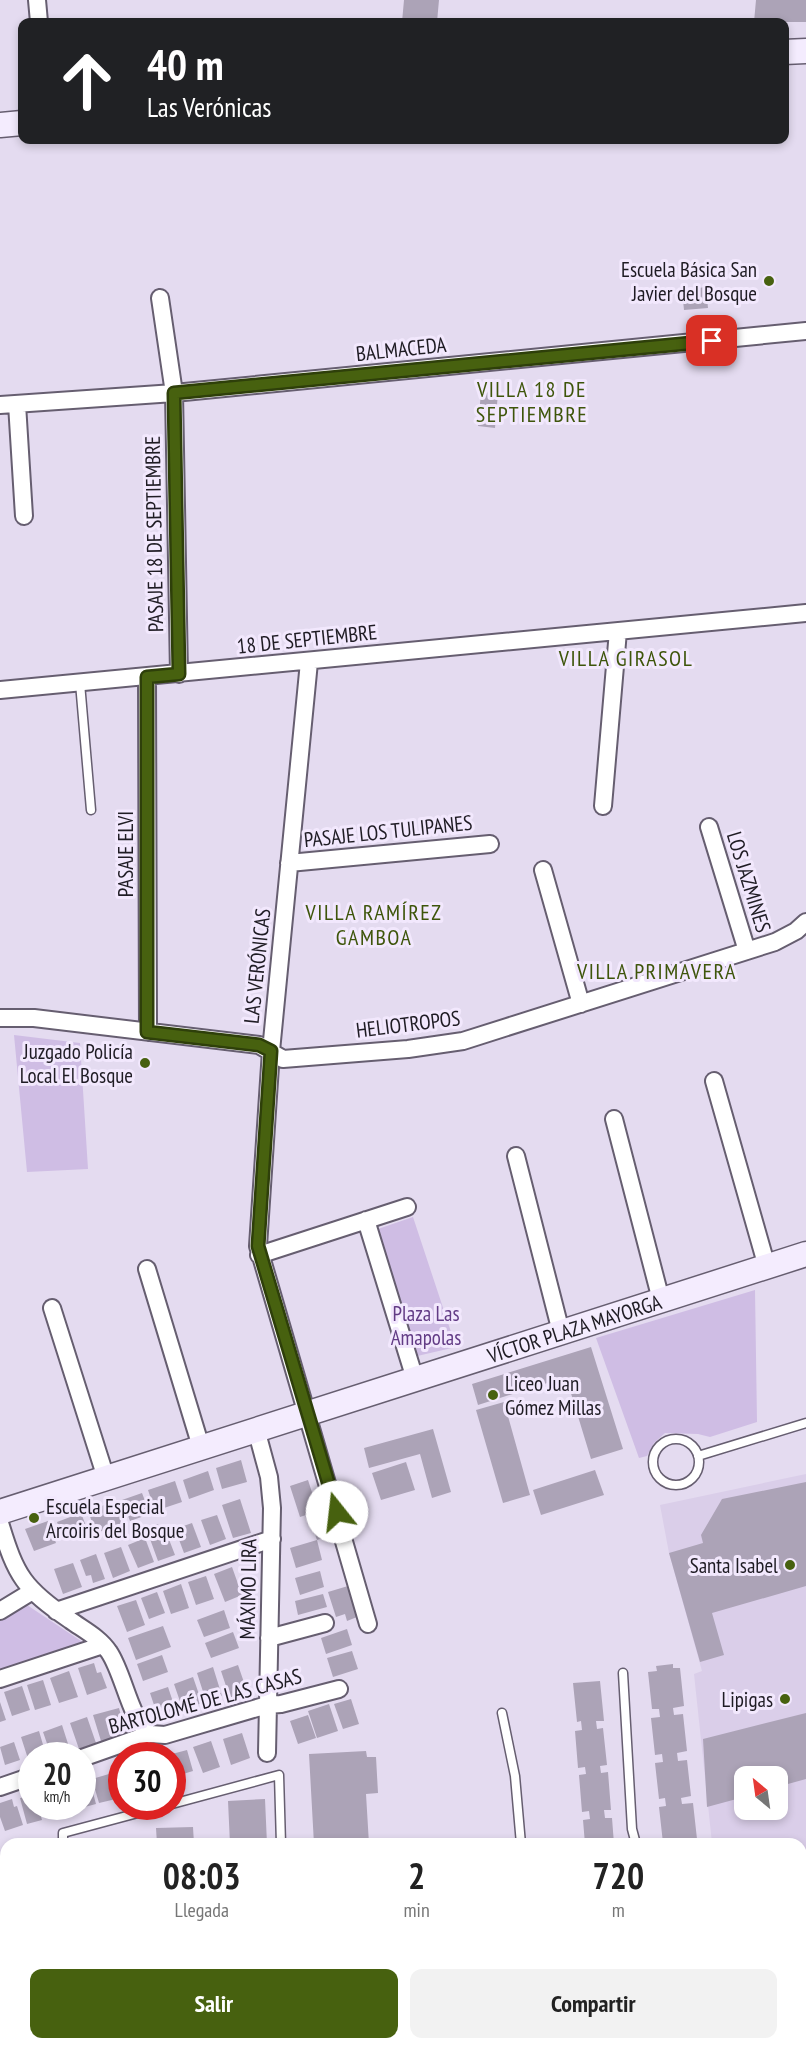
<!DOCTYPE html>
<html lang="es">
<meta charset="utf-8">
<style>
body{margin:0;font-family:"PT Sans Narrow",sans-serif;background:#f2f2f2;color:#222;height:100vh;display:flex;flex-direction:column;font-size:22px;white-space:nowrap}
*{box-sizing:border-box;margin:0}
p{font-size:20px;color:#767676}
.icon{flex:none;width:33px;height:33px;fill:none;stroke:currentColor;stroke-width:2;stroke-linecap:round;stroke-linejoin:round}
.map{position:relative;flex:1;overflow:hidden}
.side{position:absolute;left:0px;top:1838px;width:807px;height:212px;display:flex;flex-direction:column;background:#fff;border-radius:18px 18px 0 0;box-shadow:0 3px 9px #0003}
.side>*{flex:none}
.top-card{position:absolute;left:18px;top:18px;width:771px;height:126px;border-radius:12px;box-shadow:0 3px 9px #0003;background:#202124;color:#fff;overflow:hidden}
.needle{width:39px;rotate:331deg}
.tools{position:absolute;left:734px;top:1766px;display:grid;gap:12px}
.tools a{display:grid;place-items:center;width:54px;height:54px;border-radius:12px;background:#fff;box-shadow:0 3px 9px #0003;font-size:30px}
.speed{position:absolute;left:18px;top:1742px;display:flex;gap:12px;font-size:30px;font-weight:700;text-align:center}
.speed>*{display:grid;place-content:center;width:78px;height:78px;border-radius:50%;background:#fff;box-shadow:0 3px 9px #0003;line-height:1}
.speed small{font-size:15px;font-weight:400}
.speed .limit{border:9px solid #d22;background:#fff;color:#111}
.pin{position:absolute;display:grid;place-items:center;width:51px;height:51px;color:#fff;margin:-26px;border-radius:12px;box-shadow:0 3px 9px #0006}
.me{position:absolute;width:66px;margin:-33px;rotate:344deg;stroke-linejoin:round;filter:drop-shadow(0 0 4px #0008)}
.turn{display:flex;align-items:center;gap:21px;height:126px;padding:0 30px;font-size:27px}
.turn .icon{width:78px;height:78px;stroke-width:2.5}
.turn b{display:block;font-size:42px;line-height:51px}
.eta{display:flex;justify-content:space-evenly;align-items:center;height:102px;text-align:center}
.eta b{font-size:36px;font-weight:700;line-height:42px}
.action{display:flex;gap:12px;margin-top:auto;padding:12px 30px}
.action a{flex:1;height:69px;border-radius:12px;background:#47610f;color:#fff;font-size:24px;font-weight:700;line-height:69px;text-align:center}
.action a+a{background:#f2f2f2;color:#222}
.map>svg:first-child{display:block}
.built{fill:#dacee9;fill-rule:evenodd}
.green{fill:#cfbde4}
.building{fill:#aca3b7}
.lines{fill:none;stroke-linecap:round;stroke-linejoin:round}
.lane-casing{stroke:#665e70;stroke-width:11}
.street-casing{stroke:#665e70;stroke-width:20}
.secondary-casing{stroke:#665e70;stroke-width:27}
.lane{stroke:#fff;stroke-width:8}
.street{stroke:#fff;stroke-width:16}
.secondary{stroke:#f4ecfe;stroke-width:24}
.route-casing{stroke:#2e3f0a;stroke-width:15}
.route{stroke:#47610f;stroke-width:10}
.poi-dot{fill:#47610f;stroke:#f2e8fd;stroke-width:2}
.labels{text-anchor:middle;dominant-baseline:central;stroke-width:6;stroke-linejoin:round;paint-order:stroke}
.poi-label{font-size:21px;fill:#1f1c24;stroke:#f2e8fd;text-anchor:end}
.street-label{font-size:21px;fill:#1f1c24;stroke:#f2e8fd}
.park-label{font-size:21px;fill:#623b85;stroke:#f2e8fd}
.neighbourhood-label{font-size:22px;letter-spacing:1.5px;fill:#3e550b;stroke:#f2e8fd}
</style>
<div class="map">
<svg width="806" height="2048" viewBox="0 0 806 2048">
<rect width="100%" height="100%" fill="#e4dbf0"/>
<!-- built -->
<path class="built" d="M806 1474V1987L801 1988V1844L712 1843 694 1674 702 1671 669 1553 660 1505ZM744 1776H777V1809H744Z"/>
<!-- green -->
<path class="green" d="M14 1035 80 1043 88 1169 27 1172Z
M413 1217 456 1347 413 1357 372 1231Z
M755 1290 757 1422 710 1437 698 1434 665 1433 654 1443 647 1456 639 1458 596 1338Z
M24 1603 87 1645 0 1673V1617Z"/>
<!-- building -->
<path class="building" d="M404 0H439L437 22H402Z
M756 0H806V22H754Z
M706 287 708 308 684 310 682 290Z
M481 392 498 393 495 428 478 426Z
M591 1347 623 1449 591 1459 566 1377 478 1405 472 1384Z
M504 1402 530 1495 503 1503 476 1410Z
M433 1429 451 1492 432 1498 420 1454 369 1468 364 1448Z
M241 1460 247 1482 222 1489 216 1468Z
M406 1462 415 1490 381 1500 372 1473Z
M595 1470 604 1495 541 1515 533 1490Z
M208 1471 214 1490 189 1499 183 1480Z
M308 1480 318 1511 300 1517 290 1486Z
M175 1481 182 1502 155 1511 148 1490Z
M806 1482V1586L712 1613 724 1655 700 1662 669 1553 703 1543 701 1535 722 1499Z
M142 1493 150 1514 130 1521 122 1500Z
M240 1499 251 1533 233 1538 222 1505Z
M115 1501 122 1523 96 1533 88 1511Z
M330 1511 338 1533 317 1540 309 1518Z
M81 1513 88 1531 64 1540 57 1522Z
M217 1515 226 1539 210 1545 201 1520Z
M48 1521 56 1543 34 1551 25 1529Z
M192 1523 201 1547 184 1553 175 1529Z
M158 1524 160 1531 165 1529 175 1555 158 1561 146 1528Z
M145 1538 154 1562 138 1568 128 1545Z
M317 1540 322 1560 296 1568 290 1548Z
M121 1547 130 1571 113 1578 104 1553Z
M96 1554 105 1579 93 1583 91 1575 86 1576 80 1560Z
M73 1563 82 1587 63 1594 54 1569Z
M232 1567 242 1595 225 1602 214 1574Z
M320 1571 324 1587 300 1595 295 1578Z
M206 1576 214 1599 196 1605 188 1582Z
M181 1584 189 1608 171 1614 163 1591Z
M348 1586 357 1617 347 1621 345 1614 336 1617 328 1592Z
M157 1592 165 1613 149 1619 141 1598Z
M323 1594 327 1607 298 1615 295 1601Z
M136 1600 145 1625 127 1632 117 1606Z
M224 1610 230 1628 204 1637 197 1620Z
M163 1626 171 1647 136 1660 128 1638Z
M347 1629 352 1645 326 1654 321 1638Z
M233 1632 239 1648 211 1658 205 1643Z
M352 1651 358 1669 333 1677 327 1658Z
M162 1655 168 1672 143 1681 137 1664Z
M94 1663 97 1673 101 1672 107 1688 87 1695 78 1668Z
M673 1664V1668H680L684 1706 673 1708 674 1715 683 1714 687 1751 677 1753 678 1761 687 1760 691 1796 681 1798 682 1804 693 1803 697 1839 689 1840V1844L663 1843 659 1807 666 1806 665 1798 659 1799 655 1763 663 1762 662 1754 655 1755 651 1718 660 1717 659 1709H652L648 1672 657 1671 656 1666Z
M238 1665 247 1691 230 1698 221 1671Z
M213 1667 222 1696 206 1701 197 1673Z
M69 1671 78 1697 59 1703 50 1678Z
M193 1677 202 1703 183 1710 174 1684Z
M43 1680 51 1705 35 1710 27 1685Z
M600 1681 604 1721H596L597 1729 603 1728 607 1765 600 1766 601 1773 608 1772 611 1810H604L605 1818H612L614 1844H585L583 1820 590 1819 589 1811 582 1812 579 1775 586 1774 585 1767 578 1768 575 1731 582 1730 581 1721 577 1722 573 1683Z
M22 1686 30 1710 12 1716 4 1692Z
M168 1687 176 1711 158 1717 150 1693Z
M351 1699 359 1724 343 1729 334 1704Z
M0 1702 6 1720 0 1722Z
M329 1704 338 1731 317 1738 308 1711Z
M119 1708 126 1734 101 1741 93 1715Z
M806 1713V1779L777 1787V1776H744V1797L707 1807 703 1739Z
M308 1715 316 1738 298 1744 290 1721Z
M87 1717 96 1743 79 1749 70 1723Z
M62 1725 70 1750 51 1755 43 1732Z
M39 1731 46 1755H32L30 1765 21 1737Z
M242 1733 250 1758 231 1765 223 1739Z
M211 1741 220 1767 203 1773 193 1747Z
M14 1742 20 1760 5 1765 0 1747Z
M187 1750 193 1771 176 1776 172 1754Z
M366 1751 367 1757H376L378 1793 366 1794 369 1844H314L309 1754Z
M109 1774 116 1799 99 1803 92 1779Z
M89 1778 96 1804 77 1809 76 1806H82V1779Z
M32 1795V1806H38L42 1820 27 1824 20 1798Z
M12 1799 14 1807 17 1806 23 1825 5 1831 0 1817V1803Z
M265 1799 267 1844H230L228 1801Z
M45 1806H65L66 1812 48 1817Z
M193 1827 194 1844H157L156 1828Z
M806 1858V1893L801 1895V1859Z
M6 1913V1929L0 1931V1915Z
M806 1939V1984L801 1985V1941Z
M91 2043H226V2044L211 2048H92Z"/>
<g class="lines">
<!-- lane casing -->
<g class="lane-casing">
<path id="lane" d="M80 683 91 810
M653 1462a23 23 0 1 1 46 0a23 23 0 1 1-46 0Z
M698 1456 806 1423
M623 1673 632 1829 636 1844
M502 1713 515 1776 521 1844
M172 1804 279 1775 281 1844
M63 1844V1833L164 1806
M67 2043 68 2048"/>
</g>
<!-- street casing -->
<g class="street-casing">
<path id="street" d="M37 0 39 22
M160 298 174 393 179 674
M17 404 24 516
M0 405 174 393 806 331
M309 662 271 1051 258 1246 368 1624
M147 677 148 1032
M0 690 806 613
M603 806 618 631
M709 827 747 951
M289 863 490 844
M543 870 581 1004
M0 1018H34L259 1045 283 1059 408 1049 463 1041 775 942 796 931 806 922
M714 1081 767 1267
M614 1119 661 1300
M516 1156 561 1332
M366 1220 415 1379
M259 1255 407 1207
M147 1269 201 1447
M52 1308 106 1478
M256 1429 269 1477 272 1508 267 1753
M0 1523C16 1576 24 1589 70 1620 84 1630 100 1638 109 1652 124 1674 130 1720 150 1734
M0 1611 31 1592
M56 1611 272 1539
M269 1638 325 1623
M0 1679 103 1645
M82 1758 150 1734 165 1735 267 1705 281 1704 339 1689
M0 1787 32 1776
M782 2048 799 2043"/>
</g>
<!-- secondary casing -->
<g class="secondary-casing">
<g id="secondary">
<path d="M784 52 806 51"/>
<path d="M0 125 22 123"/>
<path id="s1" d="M0 1512 806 1254"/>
<path d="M801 1915 806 1914"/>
<path d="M326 2048 344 2043"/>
</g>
</g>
<!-- lane -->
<use href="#lane" class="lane"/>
<!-- street -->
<use href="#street" class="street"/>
<!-- secondary -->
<use href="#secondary" class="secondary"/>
</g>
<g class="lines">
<!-- route casing -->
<g class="route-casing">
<path id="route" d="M337 1512 258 1246 271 1051 259 1045 147 1032V677L179 674 174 393 712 341"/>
</g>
<!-- route -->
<use href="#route" class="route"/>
</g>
<!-- markers -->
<g class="poi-dot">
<circle cx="769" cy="281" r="6"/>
<circle cx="145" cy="1063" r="6"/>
<circle cx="493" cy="1395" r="6"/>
<circle cx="34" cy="1518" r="6"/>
<circle cx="790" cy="1565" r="6"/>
<circle cx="785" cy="1699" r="6"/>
</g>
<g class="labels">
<!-- poi labels -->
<g class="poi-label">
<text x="757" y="269">Escuela Básica San<tspan x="757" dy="24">Javier del Bosque</tspan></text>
<text x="133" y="1051">Juzgado Policía<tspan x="133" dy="24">Local El Bosque</tspan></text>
<text x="505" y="1383" text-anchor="start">Liceo Juan<tspan x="505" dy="24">Gómez Millas</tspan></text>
<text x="46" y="1506" text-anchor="start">Escuela Especial<tspan x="46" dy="24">Arcoiris del Bosque</tspan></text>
<text x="778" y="1565">Santa Isabel</text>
<text x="773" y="1699">Lipigas</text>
</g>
<!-- street labels -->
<g class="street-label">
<text transform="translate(401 349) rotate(-6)">BALMACEDA</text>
<text transform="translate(154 534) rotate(-91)">PASAJE 18 DE SEPTIEMBRE</text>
<text transform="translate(307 639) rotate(-6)">18 DE SEPTIEMBRE</text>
<text transform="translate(388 831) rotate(-6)">PASAJE LOS TULIPANES</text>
<text transform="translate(125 854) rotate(-90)">PASAJE ELVI</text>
<text transform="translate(749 882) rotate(73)">LOS JAZMINES</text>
<text transform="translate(257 966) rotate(-84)">LAS VERÓNICAS</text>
<text transform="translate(408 1024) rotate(-7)">HELIOTROPOS</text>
<text stroke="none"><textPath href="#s1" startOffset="603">VÍCTOR PLAZA MAYORGA</textPath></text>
<text transform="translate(248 1589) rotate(-89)">MÁXIMO LIRA</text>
<text transform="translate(205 1701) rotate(-15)">BARTOLOMÉ DE LAS CASAS</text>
</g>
<!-- park labels -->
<g class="park-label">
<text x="426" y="1313">Plaza Las<tspan x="426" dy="24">Amapolas</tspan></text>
</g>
<!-- neighbourhood labels -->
<g class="neighbourhood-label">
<text x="532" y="389">VILLA 18 DE<tspan x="532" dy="25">SEPTIEMBRE</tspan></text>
<text x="626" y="658">VILLA GIRASOL</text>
<text x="374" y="912">VILLA RAMÍREZ<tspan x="374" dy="25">GAMBOA</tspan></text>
<text x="657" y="971">VILLA PRIMAVERA</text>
</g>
</g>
</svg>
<div class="tools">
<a><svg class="needle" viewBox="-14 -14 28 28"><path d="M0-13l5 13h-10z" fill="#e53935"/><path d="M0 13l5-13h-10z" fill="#767676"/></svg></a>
</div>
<div class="speed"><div>20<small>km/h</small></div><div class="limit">30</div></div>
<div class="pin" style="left:712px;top:341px;background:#d93025"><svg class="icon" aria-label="arrive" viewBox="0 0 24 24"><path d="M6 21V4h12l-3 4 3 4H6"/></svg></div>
<svg class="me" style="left:337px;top:1512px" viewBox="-20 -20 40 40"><circle r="19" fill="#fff"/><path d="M0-13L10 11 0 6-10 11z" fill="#47610f"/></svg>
<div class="top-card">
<div class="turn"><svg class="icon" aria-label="ahead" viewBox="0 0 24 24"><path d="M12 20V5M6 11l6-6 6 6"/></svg><div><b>40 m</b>Las Verónicas</div></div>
</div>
<section class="side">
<div class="eta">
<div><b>08:03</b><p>Llegada</p></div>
<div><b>2</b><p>min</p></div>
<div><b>720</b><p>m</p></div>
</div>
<div class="action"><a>Salir</a><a>Compartir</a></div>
</section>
</div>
